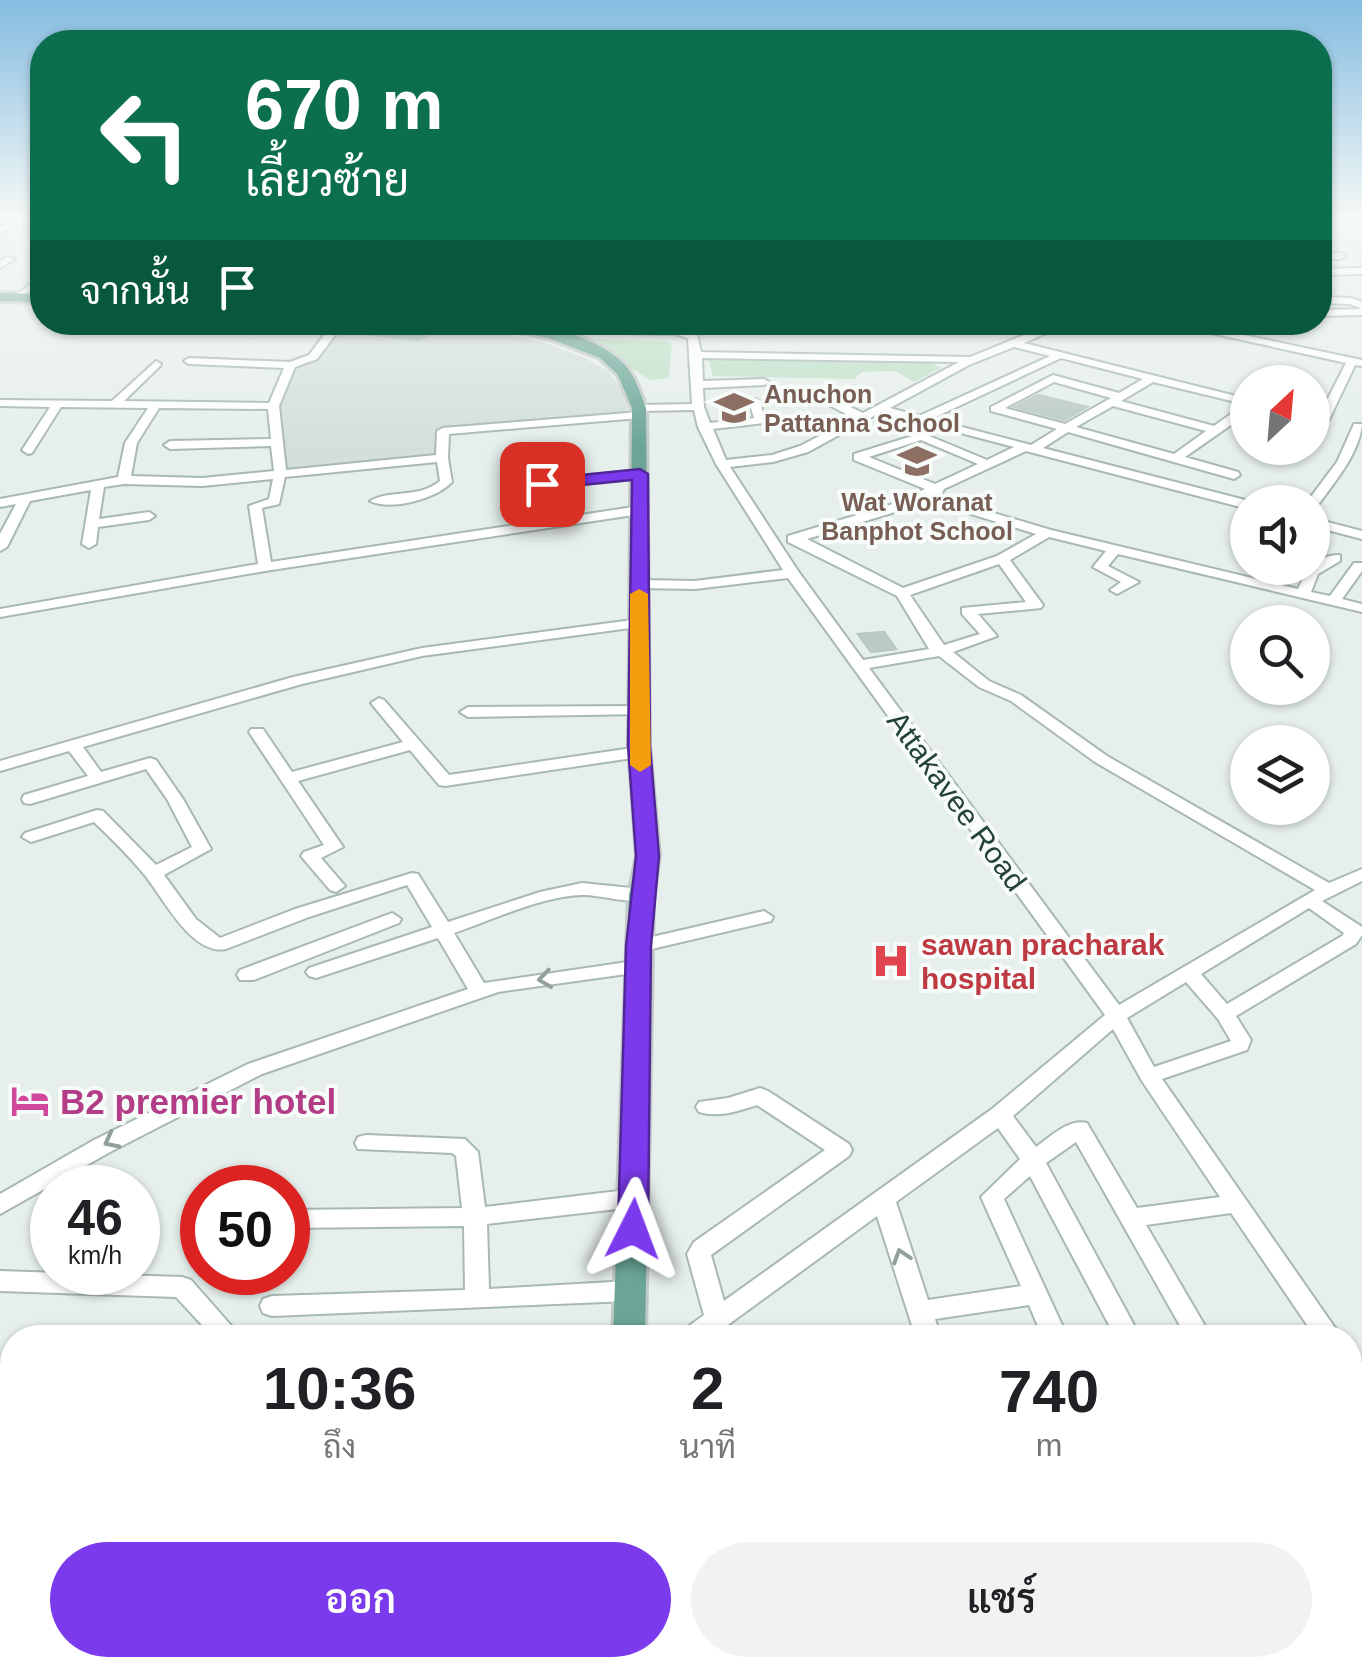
<!DOCTYPE html>
<html lang="th">
<meta charset="utf-8">
<style>
body{margin:0;font-family:Arial,Sarabun,sans-serif;background:#f2f2f2;color:#202124;height:100vh;display:flex;flex-direction:column;font-size:38px;white-space:nowrap}
*{box-sizing:border-box;margin:0}
p{font-size:32px;color:#757577}
.icon{flex:none;width:55px;height:55px;fill:none;stroke:currentColor;stroke-width:2;stroke-linecap:round;stroke-linejoin:round}
.map{position:relative;flex:1;overflow:hidden}
.panel{position:absolute;left:0px;top:1325px;width:1362px;height:352px;display:flex;flex-direction:column;background:#fff;border-radius:40px 40px 0 0;box-shadow:0 2px 8px #0004}
.panel>*{flex:none}
.guide{position:absolute;left:30px;top:30px;width:1302px;height:305px;border-radius:40px;box-shadow:0 2px 8px #0004;background:#0b6e4f;color:#fff;overflow:hidden}
.needle{width:65px;rotate:26deg}
.buttons{position:absolute;left:1230px;top:365px;display:grid;gap:20px}
.buttons a{display:grid;place-items:center;width:100px;height:100px;border-radius:50%;background:#fff;box-shadow:0 2px 8px #0004;font-size:50px}
.speed{position:absolute;left:30px;top:1165px;display:flex;gap:20px;font-size:50px;font-weight:700;text-align:center}
.speed>*{display:grid;place-content:center;width:130px;height:130px;border-radius:50%;background:#fff;box-shadow:0 2px 8px #0004;line-height:1}
.speed small{font-size:25px;font-weight:400}
.speed .limit{border:15px solid #d22;background:#fff;color:#111}
.pin{position:absolute;display:grid;place-items:center;width:85px;height:85px;color:#fff;margin:-42px;border-radius:20px;box-shadow:0 5px 15px #0006}
.me{position:absolute;width:110px;margin:-55px;rotate:3deg;stroke-linejoin:round;filter:drop-shadow(0 0 8px #0008)}
.turn{display:flex;align-items:center;gap:35px;height:210px;padding:0 50px;font-size:45px}
.turn .icon{width:130px;height:130px;stroke-width:2.5}
.turn b{display:block;font-size:70px;line-height:85px}
.then{display:flex;align-items:center;height:95px;padding:0 50px;background:#0003;gap:20px;font-size:38px}
.eta{display:flex;justify-content:space-evenly;align-items:center;height:170px;text-align:center}
.eta b{font-size:60px;font-weight:600;line-height:70px}
.action{display:flex;gap:20px;margin-top:auto;padding:20px 50px}
.action a{flex:1;height:115px;border-radius:60px;background:#7c3aed;color:#fff;font-size:40px;font-weight:600;line-height:115px;text-align:center}
.action a+a{background:#f2f2f2;color:#202124}
.map>svg:first-child{display:block}
.built{fill:#d4dfda}
.green{fill:#bfe0c8}
.building{fill:#bbcac4;stroke:#b8c9c2;stroke-width:2.5}
.lines{fill:none;stroke-linecap:round;stroke-linejoin:round}
.minor-casing{stroke:#a8b8b2;stroke-width:4}
.major-casing{stroke:#c2cac8;stroke-width:6}
.minor{fill:#fff;fill-rule:evenodd}
.major{fill:#6aa596;fill-rule:evenodd}
.oneway{stroke:#92a09c}
.route{fill:#7c3aed;stroke:#51269a;stroke-width:2.5}
.slow{fill:#f59e0b}
.labels{text-anchor:middle;dominant-baseline:central;stroke-width:8;stroke-linejoin:round;paint-order:stroke}
.far-education-label{font-size:25px;font-weight:bold;fill:#785e54;stroke:#f7fbf9;text-anchor:start}
.street-label{font-size:30px;fill:#24423a;stroke:#f7fbf9}
.health-label{font-size:30px;font-weight:bold;fill:#be3a42;stroke:#f7fbf9;text-anchor:start}
.near-hotel-label{font-size:35px;font-weight:bold;fill:#b23c85;stroke:#f7fbf9;text-anchor:start}
</style>
<div class="map">
<svg width="1362" height="1676" viewBox="0 0 1362 1676">
<rect width="100%" height="100%" fill="#e6efeb"/>
<!-- built -->
<path class="built" d="M404 322 495 332 543 342 583 357 608 371 623 391 629 414 440 430 433 458 282 471 279 407 294 368 315 360 346 323Z"/>
<!-- green -->
<path class="green" d="M597 339 669 342 672 344 669 378 650 380 591 343Z
M708 358 932 363 941 368 914 382 895 371 862 372 854 379 713 376Z"/>
<!-- building -->
<path class="building" d="M357 323 432 331 420 340 356 333Z
M1038 395 1087 407 1064 420 1015 407Z
M884 632 896 649 871 652 858 634Z
M378 1665H596L595 1676H377Z"/>
<g class="lines">
<!-- minor casing -->
<g class="minor-casing">
<path id="minor" d="M26 213H36L23 221 42 225V229L16 225 0 233V227Z
M1320 253H1340L1345 256 1340 259H1320Z
M7 257 15 259 0 268V261Z
M1362 268V274L1320 275V269Z
M42 275V282L22 299H16V295Z
M1320 297 1352 298 1362 302V309L1350 304 1320 303Z
M1362 309V315L1320 316V310Z
M334 322H345L317 359 295 367 279 406 286 470 436 455 437 431 443 428 639 412 645 415 639 418 449 434 448 458 452 482C436 499 391 511 370 501 391 489 418 499 440 481L437 462 285 477 279 504 262 508 271 562 640 506 646 510 640 514 265 571 0 617V609L258 564 249 506 269 499 273 479 202 486 124 484 104 487 99 519 149 512 155 516 149 520 98 527 96 544 89 548 82 544 91 490 30 501 7 547 0 551V534L16 504 0 507V499L118 477 125 443 148 408 61 407 32 453 28 454 22 450 50 407 0 406V400L112 401 156 361 161 364 160 366 124 401 269 403 284 368 189 364 184 361 189 358 290 362 309 355ZM159 408 268 409 271 439 170 441 164 445 170 449 271 446 274 471 202 478 131 476 137 443Z
M753 322H1039L960 330 758 325Z
M1056 322H1071L1024 343 1248 399V413L1185 457 1238 472 1240 475 1234 479 1068 432 1043 448 1253 502H1248V509L1026 451 944 489 942 493 933 495 1051 530 1298 589C1306 571 1319 554 1340 555V561L1318 574 1311 592 1330 596 1354 563H1362V571L1342 599 1362 604V612L1118 554 1108 566 1139 582 1117 594 1110 590 1121 582 1093 567 1106 551 1049 537 1010 560 1043 605 1041 608 978 614 997 636 953 652 989 681 1021 695 1107 756 1329 883 1362 869V881L1322 901 1362 927V935L1356 944 1236 1016 1251 1040 1247 1050 1162 1079 1342 1338H1316L1231 1213 1146 1225 1212 1338H1187L1076 1142 1046 1163 1141 1338H1116L1030 1176 1004 1199 1068 1338H1043L1029 1305 935 1319 941 1338H916L877 1216 710 1338H679L682 1331 704 1315 687 1254 694 1242 825 1150 757 1105C738 1111 719 1118 699 1112L696 1107 699 1102 728 1098 760 1088 768 1091 849 1144 852 1150 849 1156 711 1255 724 1301 992 1109 1105 1015 788 578 695 589 639 588 632 584 639 580 695 581 783 570 716 464 698 427 694 410 639 411 633 408 639 405 692 404 688 338 674 334 526 331 521 328 526 325 674 328 697 334 701 352 970 357ZM1014 347 1050 356 919 416 890 408 969 365ZM702 358 959 362 863 413 833 399H825V403L854 418 800 446 772 455 726 460 713 429 764 423 761 402 755 399 749 402 754 418 710 423 704 407 703 388 764 385 769 382 764 379 703 381ZM1061 358 1143 379 1119 393 1053 375 991 407V411L1057 429 1031 445 931 419ZM1054 382 1111 398 1065 424 1005 408ZM1153 382 1244 404H1245L1214 426 1121 401ZM1113 406 1206 431 1174 454 1076 427ZM881 412 1014 447 987 460 922 433 854 454V460L925 489 890 505 788 536V542L897 596 929 649 863 660 798 571 730 467 773 462 808 452ZM921 440 978 464 935 484 869 457ZM922 499 1036 534 997 556 903 588 807 539 898 511ZM999 564 1026 602 962 608V614L980 634 944 645 910 595ZM939 656 979 687 1011 701 1095 762 1315 890 1119 1005 869 668ZM1309 908 1344 933 1342 936 1227 1004 1201 974ZM1186 982 1218 1019 1231 1041 1154 1067 1127 1018ZM1113 1029 1142 1081 1220 1197 1137 1208 1087 1123C1069 1118 1050 1137 1036 1147L1013 1116ZM998 1128 1020 1159 981 1197 1021 1286 928 1300 896 1202Z
M1161 322H1183L1362 360V366L1355 365 1329 420 1323 423 1317 420 1346 363Z
M1354 424H1362C1359 455 1334 482 1316 508L1312 509V502H1307L1337 462Z
M640 470 646 474 644 477 509 492 503 488 509 484Z
M1312 518 1362 531V539L1312 526Z
M640 619 645 620V626L422 656 302 684 83 747 101 772 150 758 156 760 183 799 211 849 164 875 196 919 220 938 295 909 412 873 418 874 448 922 540 892 582 883 641 889 650 895C634 908 602 894 582 895 542 896 492 920 454 933L484 983 641 960 651 966 641 972 498 992 262 1074 110 1152 0 1214V1194L94 1140 248 1064 468 989 438 938 316 978 309 976 306 972 309 968 432 927 407 885 309 917 226 949C191 956 162 895 143 873 128 855 111 838 94 822L31 842 22 837 25 833 97 810 103 811 156 865 192 847 167 799 146 769 30 804 24 803 22 799 24 795 88 776 69 751 0 771V761L293 677 422 648Z
M379 698 384 700 449 775 639 747 647 752 639 757 445 786 439 785 410 750 298 781 343 847 321 858 345 886 336 892 330 890 301 856 304 852 324 845 249 732 251 729H263L292 772 403 742 371 703Z
M639 706 645 708 647 711 645 714 468 717 460 712 468 707Z
M764 911 773 917 771 921 639 952 629 946 639 940Z
M392 913 401 919 399 923 254 980H240L237 975 240 970Z
M366 1135 465 1139 478 1152 485 1207 635 1189 643 1192 646 1198 643 1204 635 1207 487 1224 489 1289 629 1281 638 1284 641 1291 638 1298 629 1301 272 1316 263 1313 260 1306 263 1299 272 1296 465 1290 464 1226 288 1228V1210L462 1208 456 1156 452 1153 358 1149 355 1143 358 1137Z
M0 1271 182 1277 191 1280 242 1338H214L176 1297 0 1291Z
M1350 1355 1362 1363V1395C1345 1389 1350 1371 1350 1355Z
M1362 1406V1428L1350 1431V1409Z
M90 1665H120V1676H90Z
M600 1665H630L629 1676H599Z
M813 1665H843L845 1676H815Z
M1025 1665H1055L1058 1676H1028Z"/>
</g>
<!-- major casing -->
<g class="major-casing">
<path id="major" d="M0 293 42 294V302L0 301Z
M474 322C521 322 590 328 625 365 636 377 640 393 646 408L649 746 659 856 653 895 645 1338H613L629 895 637 856 629 746 632 408 618 375 600 358 548 338Z
M0 1573 12 1574V1609H0Z"/>
</g>
<!-- minor -->
<use href="#minor" class="minor"/>
<!-- major -->
<use href="#major" class="major"/>
</g>
<!-- one-way arrows -->
<defs><path id="oneway-chevron" d="M-2-3.5L2.5 0L-2 3.5" fill="none" stroke-width="1.6" stroke-linecap="round" stroke-linejoin="round" transform="scale(2.5)"/></defs>
<g class="oneway">
<use href="#oneway-chevron" transform="translate(545 979) rotate(172)"/>
<use href="#oneway-chevron" transform="translate(111 1141) rotate(153)"/>
<use href="#oneway-chevron" transform="translate(901 1256) rotate(-108)"/>
</g>
<!-- sky -->
<linearGradient id="sky" x2="0" y2="1"><stop stop-color="#84bce0"/><stop offset="0.48" stop-color="#f4f8f6"/><stop offset="1" stop-color="#f4f8f6" stop-opacity="0"/></linearGradient>
<rect width="1362" height="447" fill="url(#sky)"/>
<!-- route -->
<path class="route" d="M640 469 648 474 650 746 659 856 651 946 648 1229 643 1238 633 1241 622 1238 618 1229 626 946 636 856 628 746 632 480 542 489 533 484 542 479Z"/>
<!-- slow -->
<path class="slow" d="M639 589 648 594 651 765 640 772 630 765V594Z"/>
<!-- icons -->
<defs>
<g id="school-bare" transform="scale(3)"><path d="M0-5L7-2L0 1L-7-2ZM-4 1L0 2.5L4 1V4Q0 6-4 4Z" fill="#8d6e63" stroke="#f7fbf9" stroke-width="2.5" paint-order="stroke"/></g>
<g id="hospital-bare" transform="scale(3)"><path d="M-5-5h3v3.5h4V-5h3V5h-3V1.5h-4V5h-3Z" fill="#e0444e" stroke="#f7fbf9" stroke-width="2.5" paint-order="stroke"/></g>
<g id="hotel-bare" transform="scale(3)"><path d="M-6-4.5h1.5V1H6V5H4.5V3h-9V5H-6ZM-4 0a1.8 1.8 0 1 1 3.6 0ZM.5 0V-2.5h3Q6-2.5 6 0Z" fill="#d1479c" stroke="#f7fbf9" stroke-width="2.5" paint-order="stroke"/></g>
</defs>
<g fill-rule="evenodd">
<use href="#school-bare" x="734" y="408"/>
<use href="#school-bare" x="917" y="461"/>
<use href="#hospital-bare" x="891" y="961"/>
<use href="#hotel-bare" x="30" y="1101"/>
</g>
<g class="labels">
<!-- far-education labels -->
<g class="far-education-label">
<text x="764" y="394">Anuchon<tspan x="764" dy="29">Pattanna School</tspan></text>
<text x="917" y="502" text-anchor="middle">Wat Woranat<tspan x="917" dy="29">Banphot School</tspan></text>
</g>
<!-- street labels -->
<g class="street-label">
<text transform="translate(957 801) rotate(54)">Attakavee Road</text>
</g>
<!-- health labels -->
<g class="health-label">
<text x="921" y="944">sawan pracharak<tspan x="921" dy="34">hospital</tspan></text>
</g>
<!-- near-hotel labels -->
<g class="near-hotel-label">
<text x="60" y="1101">B2 premier hotel</text>
</g>
</g>
</svg>
<div class="buttons">
<a><svg class="needle" viewBox="-14 -14 28 28"><path d="M0-13l5 13h-10z" fill="#e53935"/><path d="M0 13l5-13h-10z" fill="#757577"/></svg></a>
<a><svg class="icon" aria-label="sound" viewBox="0 0 24 24"><path d="M4 9h4l5-4v14l-5-4H4zM17 9q2 3 0 6"/></svg></a>
<a><svg class="icon" aria-label="search" viewBox="0 0 24 24"><circle cx="10" cy="10" r="6"/><path d="M15 15l6 6"/></svg></a>
<a><svg class="icon" aria-label="layers" viewBox="0 0 24 24"><path d="M12 4l9 5-9 5-9-5zM3 14l9 5 9-5"/></svg></a>
</div>
<div class="speed"><div>46<small>km/h</small></div><div class="limit">50</div></div>
<div class="pin" style="left:542px;top:484px;background:#d93025"><svg class="icon" aria-label="arrive" viewBox="0 0 24 24"><path d="M6 21V4h12l-3 4 3 4H6"/></svg></div>
<svg class="me" style="left:633px;top:1229px" viewBox="-20 -20 40 40"><path d="M0-17L14 15 0 8-14 15z" fill="#7c3aed" stroke="#fff" stroke-width="4"/></svg>
<div class="guide">
<div class="turn"><svg class="icon" aria-label="left" viewBox="0 0 24 24"><path d="M17 20v-9H6M10 6l-5 5 5 5"/></svg><div><b>670 m</b>เลี้ยวซ้าย</div></div>
<div class="then">จากนั้น<svg class="icon" aria-label="arrive" viewBox="0 0 24 24"><path d="M6 21V4h12l-3 4 3 4H6"/></svg></div>
</div>
<section class="panel">
<div class="eta">
<div><b>10:36</b><p>ถึง</p></div>
<div><b>2</b><p>นาที</p></div>
<div><b>740</b><p>m</p></div>
</div>
<div class="action"><a>ออก</a><a>แชร์</a></div>
</section>
</div>
